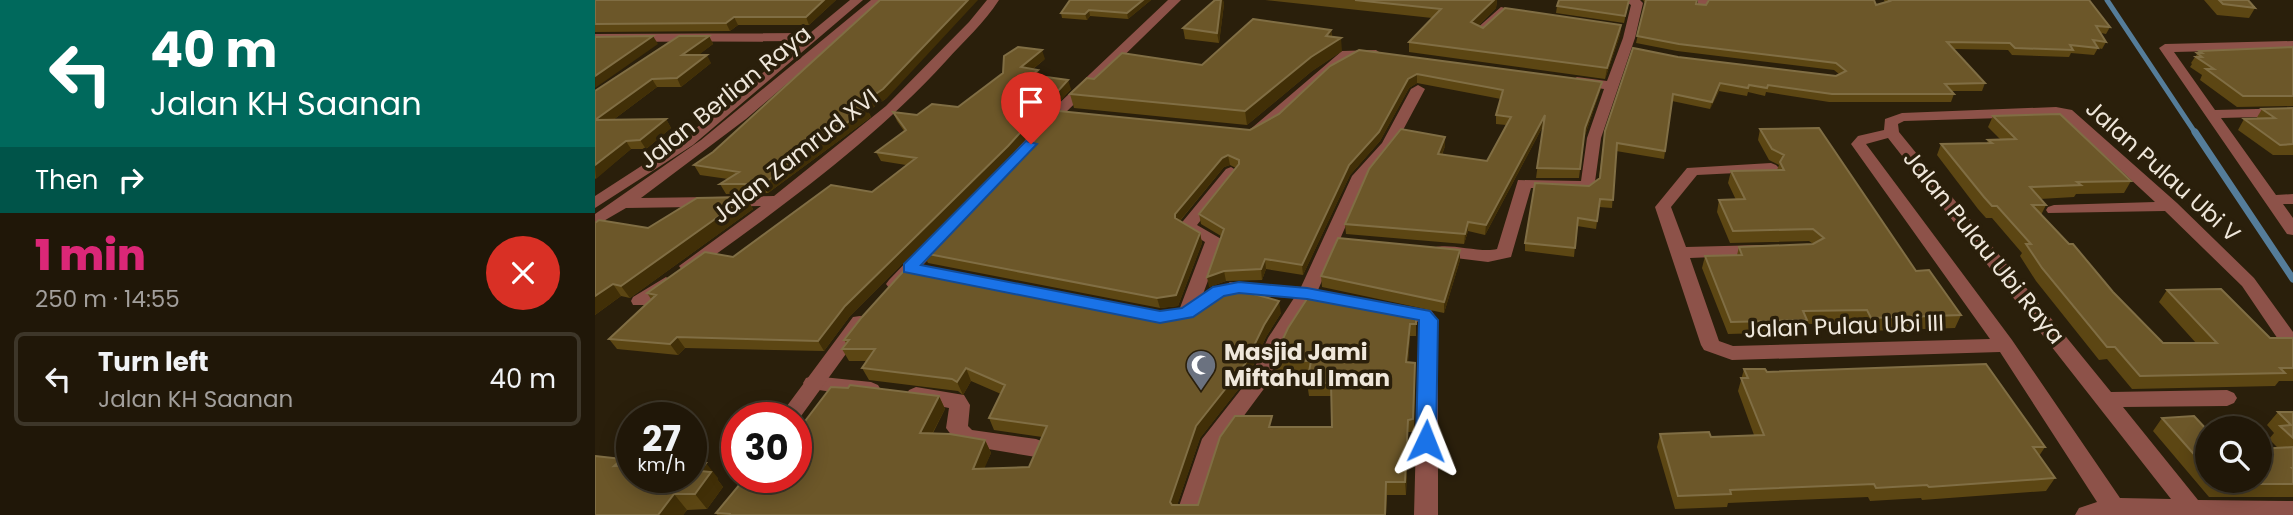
<!DOCTYPE html>
<meta charset="utf-8">
<style>
body{margin:0;font-family:Poppins,sans-serif;background:#2d2416;color:#f1f3f6;height:100vh;display:flex;flex-direction:column;font-size:26px;white-space:nowrap}
*{box-sizing:border-box;margin:0}
p{font-size:23px;color:#a29f9c}
.icon{flex:none;width:38px;height:38px;fill:none;stroke:currentColor;stroke-width:2;stroke-linecap:round;stroke-linejoin:round}
.map{position:relative;flex:1;overflow:hidden}
.panel{display:flex;flex-direction:column;background:#201708;width:595px}
.panel>*{flex:none}
.hud{background:#00695c;color:#fff;overflow:hidden}
.tools{position:absolute;left:1600px;top:416px;display:grid;gap:14px}
.tools a{display:grid;place-items:center;width:77px;height:77px;border-radius:50%;background:#201708;box-shadow:0 4px 18px #0003,0 0 0 2px #3d3629;font-size:35px}
.speed{position:absolute;left:21px;top:402px;display:flex;gap:14px;font-size:35px;font-weight:700;text-align:center}
.speed>*{display:grid;place-content:center;width:91px;height:91px;border-radius:50%;background:#201708;box-shadow:0 4px 18px #0003,0 0 0 2px #3d3629;line-height:1}
.speed small{font-size:18px;font-weight:400}
.speed .limit{border:10px solid #d22;background:#fff;color:#111}
.pin{position:absolute;display:grid;place-items:center;width:60px;height:60px;color:#fff;margin:-72px -30px;border-radius:50% 50% 50% 0;rotate:-45deg;box-shadow:0 0 7px #0007}
.pin .icon{rotate:45deg}
.me{position:absolute;width:77px;margin:-38px;rotate:2deg;stroke-linejoin:round;filter:drop-shadow(0 0 5px #0008)}
.turn{display:flex;align-items:center;gap:24px;height:147px;padding:0 35px;font-size:32px}
.turn .icon{width:91px;height:91px;stroke-width:2.5}
.turn b{display:block;font-size:49px;line-height:60px}
.then{display:flex;align-items:center;height:66px;padding:0 35px;background:#0003;gap:14px;font-size:26px}
.round{display:grid;place-items:center;flex:none;width:74px;height:74px;border-radius:37px;background:#2d2416}
.summary{display:flex;align-items:center;justify-content:space-between;height:119px;padding:0 35px}
h1{font-size:42px;font-weight:800;line-height:52px;color:#db2777}
ul{padding:0;list-style:none}
li{display:flex;align-items:center;gap:21px;height:94px;margin:0 14px 10px;padding:0 21px;border:4px solid #3d3629;border-radius:10px}
li div{flex:1}
li b{display:block;font-size:26px}
li em{font-style:normal}
main{display:flex;flex:1;min-height:0}
.map>svg:first-child{display:block}
.lines{fill:none;stroke-linecap:round;stroke-linejoin:round}
.stream-far1{stroke:#557d9a;stroke-width:5}
.stream{stroke:#557d9a;stroke-width:7}
.minor{fill:#8d5249;fill-rule:evenodd}
.tertiary{fill:#8d5249;fill-rule:evenodd}
.wall{fill:#5c4613}
.shaded-wall{fill:#412f07}
.building{fill:#6c5729;stroke:#806e44;stroke-width:2}
.route{fill:#1a73e8;stroke:#114b97;stroke-width:2}
.labels{text-anchor:middle;dominant-baseline:central;stroke-width:7;stroke-linejoin:round;paint-order:stroke}
.street-label{font-size:23px;fill:#efe7db;stroke:#2a1f0b}
.poi-label{font-size:23px;font-weight:bold;fill:#efe7db;stroke:#2a1f0b;text-anchor:start}
</style>
<main>
<section class="panel">
<div class="hud">
<div class="turn"><svg class="icon" aria-label="left" viewBox="0 0 24 24"><path d="M17 20v-9H6M10 6l-5 5 5 5"/></svg><div><b>40 m</b>Jalan KH Saanan</div></div>
<div class="then">Then<svg class="icon" aria-label="right" viewBox="0 0 24 24"><path d="M7 20v-9h11M14 6l5 5-5 5"/></svg></div>
</div>
<div class="summary"><div><h1>1 min</h1><p>250 m · 14:55</p></div><a class="round" style="background:#d93025;color:#fff"><svg class="icon" aria-label="close" viewBox="0 0 24 24"><path d="M6 6l12 12M18 6L6 18"/></svg></a></div>
<ul>
<li><svg class="icon" aria-label="left" viewBox="0 0 24 24"><path d="M17 20v-9H6M10 6l-5 5 5 5"/></svg><div><b>Turn left</b><p>Jalan KH Saanan</p></div><em>40 m</em></li>
</ul>
</section>
<div class="map">
<svg width="1698" height="515" viewBox="0 0 1698 515">
<rect width="100%" height="100%" fill="#2a1f0b"/>
<g class="lines">
<!-- stream-far1 -->
<path class="stream-far1" d="M1512 0 1601 134"/>
<!-- stream -->
<path class="stream" d="M1600 132 1698 279"/>
<!-- minor -->
<path class="minor" d="M255 0H268L98 145 0 208V196L88 139 206 41 0 42V34L215 33Z
M276 0H289L151 119 46 198 179 196 291 106 374 22 392 0H404C389 23 369 41 351 61 277 142 188 206 99 270H87L84 266 166 206 31 208 0 226V214L106 140Z
M1028 0H1045L1048 3 1040 38 1006 138 999 189 936 188 916 257 893 262 836 255 833 251C844 239 884 254 902 249L923 180 986 181 992 138 1009 89 982 85 975 81 982 77 1012 81 1028 38 1036 5Z
M1103 0H1115L1110 9H1102Z
M906 7 934 14 928 18 909 15 888 36H880V30Z
M1698 41V49L1579 52 1620 110 1698 108V116L1626 118 1681 195 1698 194V204H1688L1698 218V235L1692 234 1564 48 1570 44Z
M781 50 787 54 786 57 755 58 664 135H654L652 132 747 51Z
M823 85 830 89 800 145 772 177 723 290 743 295 745 299 736 305 717 300 692 339 671 386 625 448 605 515H581L607 439 655 378 673 338 699 298 635 294 626 288 635 282 706 287 757 176 787 143 816 89Z
M1461 107 1477 110 1582 203 1659 278 1698 332V353L1691 351 1647 286 1570 211 1453 213 1451 210 1453 207 1459 205 1560 202 1467 116 1309 121 1303 124 1304 132 1516 392 1632 390 1639 393 1642 398 1639 403 1632 406 1528 407 1603 500 1698 501V515H1480L1484 508 1502 502 1405 352 1137 360 1109 350 1106 345 1060 207 1092 168 1176 163 1181 165 1184 168 1181 171 1102 175 1076 207 1091 247 1167 245 1176 250 1167 255 1095 258 1124 341 1138 346 1395 339 1256 144 1263 136 1289 130 1290 119 1307 113ZM1293 138 1576 499 1525 498 1417 340 1271 144Z
M636 167 644 172 602 225 628 240 601 313 599 317H585L583 313 610 242 584 226 631 169Z
M71 277 80 283 77 287 52 305H38L36 301 38 297Z
M798 304 836 310 843 320V515H819L824 322 791 314 789 310Z
M218 376 276 382 283 385 286 390 283 395 276 398 211 388 208 383 211 378Z
M321 387 369 395 375 405 373 426 377 430 441 439 449 442 452 448 449 454 441 457 363 444 351 428 354 408 314 400 311 395 314 390Z"/>
<!-- tertiary -->
<path class="tertiary" d="M573 0H586L467 116 414 177H402L400 174 402 171 457 110Z
M344 233 350 234 353 238 350 242 306 288H294L291 284 294 280 338 234Z
M265 316 272 317 274 322 201 423V418H183L258 317Z"/>
</g>
<!-- wall -->
<path class="wall" d="M0 0H241L214 25H143L135 31 0 32Z
M475 0H556L533 19 495 16 492 20 467 18 466 13Z
M620 0H628L629 4 624 43 590 39 588 28Z
M670 0H902L901 8 883 26 888 28 1026 25 1025 35 1010 79 814 52V42L837 18Z
M1034 0 1029 23 961 13 962 6Z
M1048 0H1102L1101 4 1111 5H1281L1290 3 1289 0H1494L1515 27 1511 34 1506 33 1511 42 1507 49 1503 48 1499 55 1476 53 1474 57 1417 55 1413 50 1359 49 1390 83 1387 91H1356L1359 94 1356 102H1234L1171 92 1170 96 1153 92 1152 96 1124 91 1115 109 1077 101 1069 159 1021 151 1017 208 1004 207 1001 229 982 226 979 257 930 251V243L994 186 1004 178 1010 131 1083 57 1241 76 1244 74 1239 70 1082 51 1041 43 1050 3Z
M1609 0H1653L1660 8 1654 18 1622 15Z
M736 30 737 37 747 51 717 71 652 125 479 108 475 94 499 79 607 65Z
M114 36 118 44 103 55 116 63 86 87H62L18 120 71 119 76 128 51 149H36L0 179V91Z
M1698 47V106L1642 107 1605 80 1607 75 1595 67 1597 64 1596 63 1604 51Z
M450 59 438 69 445 76 476 89 416 155 255 316 229 351 90 348 83 355 22 349 14 339 56 299 52 293 138 257 277 192 311 165 286 161 281 152 309 131 302 121 298 112 322 115 363 107Z
M735 66 1007 82 1005 91 989 138 984 178H941L948 126 890 235 873 231 869 244 751 234 750 224 850 146 847 155 892 161 911 125 901 124V115L906 99 822 83 814 88 785 141 755 175 708 275 671 269 667 280 631 281 614 287 626 236 606 224 604 214 641 168 635 165 629 167 585 221 605 233 607 243 583 306 565 308 333 263 328 253 655 130 684 114Z
M292 98 273 111 276 117 173 193 131 194 125 184 133 179 105 175 99 165Z
M1698 108V155H1678L1643 130 1649 119H1661L1667 109Z
M1398 116 1536 181 1529 193 1481 194 1479 197 1445 199 1451 205 1446 215 1518 292 1568 343H1601L1564 302 1572 290 1675 338H1698V381H1684L1680 386 1537 389 1512 359 1504 360 1441 281 1425 256 1427 253 1397 218H1391L1383 209 1342 155 1346 144 1392 143 1393 140 1405 139 1393 127Z
M1165 129 1321 271 1366 315 1360 328 1271 331 1267 323 1211 324 1208 332 1133 334 1107 268 1110 256 1142 255 1144 247 1218 244 1214 241 1135 243 1122 212 1124 200H1141L1133 183 1136 171 1182 170 1184 165 1174 160 1163 140Z
M151 197 158 209 35 298 26 296 0 315V223L53 228Z
M865 260 849 313 727 287 726 276Z
M658 285 660 294 686 313 671 337 653 377 605 438 582 505H603L678 427H737L736 396H714L712 383 714 373H680L678 360 821 311V336H815L813 362 820 363V375L819 432H813L811 495H792L791 515H122L121 513 344 396 350 409 338 433 390 440 396 453 389 468 434 467 447 437 399 430 394 418 406 394 376 381 368 395 363 391 274 380 267 368 271 361H254L247 349 251 343 249 340 561 313 597 307Z
M1149 369 1172 372 1450 447 1444 456 1460 478 1451 491 1327 500 1326 498 1275 501 1273 497 1133 503 1132 507 1080 509 1062 447 1065 434 1116 437 1159 435 1143 391Z
M1683 412H1698V497H1614L1558 431 1567 418 1612 430V481H1664L1683 448 1674 439 1679 433 1672 425Z
M33 466 123 478 122 479 128 487 112 509 92 510 88 515H0Z"/>
<!-- shaded-wall -->
<path class="shaded-wall" d="M229 0H241L214 25 211 17Z
M373 0H383L292 98 273 111 276 117 173 193 168 184Z
M548 0H556L533 19 532 13Z
M626 0H628L629 4 624 43 622 33Z
M899 0H902L901 8 875 33 876 22Z
M494 10 495 16 492 20 490 14Z
M139 17 143 25 135 31 131 23Z
M1026 25 1025 35 1010 79 1012 68Z
M736 30 737 43 746 38 747 51 717 71 652 125 650 111Z
M58 36 63 44 0 88V76Z
M114 36 118 44 92 64 87 55Z
M447 50 450 59 429 76 426 67Z
M112 55 116 63 86 87 82 78Z
M443 70 446 79 437 75Z
M822 74V83L814 88 785 141 755 175 708 275 707 265 754 165 813 79Z
M57 79 62 87 6 129 0 120Z
M473 80 476 89 416 155 255 316 229 351 223 341 250 306Z
M1007 82 1005 91 989 138 984 178 990 128Z
M1125 83 1124 91 1115 109 1117 102Z
M950 115 949 124 890 235 891 225Z
M71 119 76 128 51 149 45 140Z
M850 137V146L843 164V154Z
M31 141 36 149 1 179 0 165Z
M633 155 635 165 629 167 582 224 580 214 627 158Z
M151 197 158 209 35 298 26 286Z
M873 222V231L869 244 870 234Z
M605 233 607 243 583 306 565 308 562 298Z
M865 250V260L849 313V302Z
M670 259 671 269 667 280 666 269Z
M629 271 631 281 614 287 612 277Z
M18 284 26 296 0 315V296Z
M684 301 686 313 671 337 653 377 605 438 579 514 575 502 601 426Z
M815 324V336L812 375 811 362Z
M82 337 90 348 83 355 75 344Z
M371 368 376 381 368 395 362 382Z
M344 396 350 409 331 445 325 433Z
M813 420V432L811 495 810 482Z
M390 440 396 453 384 481 378 469Z
M27 459 37 470 19 466Z
M111 463 123 478 122 479 128 487 112 509 100 494 105 471Z
M79 494 92 510 88 515H63Z"/>
<!-- building -->
<path class="building" d="M0 0H229L211 17H139L131 23 0 24Z
M285 0H373L288 89 263 106 272 108 168 184H125L144 172 99 165 118 152Z
M475 0H548L532 13 494 10 490 14 466 13Z
M620 0H626L622 33 588 28Z
M760 0H899L876 22 888 28 910 8 1026 25 1012 68 814 42 846 9Z
M964 0H1034L1030 16 962 6Z
M1051 0H1102L1101 4 1111 5 1114 0H1279L1281 5 1295 1 1294 0H1494L1515 27 1501 26 1511 42 1498 40 1503 48 1475 45 1478 50 1420 48 1415 43 1352 42 1390 83 1350 84 1359 94H1237L1173 85 1172 88 1154 85 1153 88 1125 83 1117 102 1078 94 1070 151 1022 143 1018 200 1005 199 1002 221 983 218 980 248 930 243 940 183 994 186 1005 178 1010 131 1038 48 1083 57 1241 76 1251 71 1241 63 1084 44 1042 36Z
M1624 0H1653L1660 8 1628 4Z
M658 19 736 30 731 36 746 38 716 57 650 111 475 94 492 78 499 79 527 53 607 65Z
M58 36 0 76V37Z
M84 36H114L87 55H112L82 78 57 79 0 120 71 119 45 140 31 141 0 165V91Z
M423 47 447 50 426 67 443 70 437 75 473 80 413 146 250 306 223 341 82 337 75 344 14 339 61 295 52 293 110 252 138 257 236 185 277 192 321 158 281 152 311 130 298 112 322 115 337 104 363 107 408 73 409 56Z
M1698 47V96H1648L1611 69H1619L1601 57H1607L1602 53H1607L1604 51Z
M764 50 1007 82 990 128 985 169 942 168 950 115 891 225 873 222 870 234 750 224 774 169 806 129 850 137 843 154 892 161 916 117 901 115 908 90 822 74 813 79 784 132 754 165 707 265 670 259 666 269 629 271 612 277 629 229 604 214 644 164V160L633 155 627 158 580 214V218L605 233 581 295 562 298 328 253 427 155 464 111 655 130 684 114 735 66Z
M1698 108V144L1685 145 1649 119 1680 118 1667 109Z
M1465 114 1536 181 1482 182 1486 185 1435 187 1451 205H1437L1474 244H1478L1518 292 1568 343H1622L1572 290 1626 289 1675 338H1698V368H1685L1690 373 1545 376 1520 347H1512L1447 268 1431 244H1436L1402 206H1397L1389 197 1346 144 1397 143 1393 140 1421 139 1398 116Z
M1224 128 1321 271 1334 270 1366 315 1276 318 1272 310 1208 311 1212 320 1136 322 1110 256 1147 255 1144 247 1218 244 1229 238 1218 229 1138 231 1124 200 1150 199 1136 171 1189 170 1185 162 1189 155 1177 149 1165 129Z
M151 197 26 286 18 284 0 296V223L4 220 53 228 102 198Z
M743 238 865 250 849 302 726 276Z
M313 266 561 313 597 307 629 286 642 284 658 285 655 293 684 301 669 325 650 364 601 426 575 502 577 505H603L625 437 640 416H677L674 427H737L736 383H712L716 361 678 360 693 328 717 291 821 311V324H815L811 362 820 363 818 419 813 420 810 482H791L790 515H135V514L121 513 150 478H201V433L236 387 253 388 255 385 344 396 325 433 355 434 390 440 378 469 434 467 452 426 394 418 410 385 371 368 362 382 357 379 267 368 280 349H247L254 340H249L267 317Z
M1391 364 1450 447H1438L1460 478 1334 487 1332 485 1281 488 1279 484 1135 490 1136 494 1083 496 1065 434 1114 432 1116 437 1169 435 1146 378H1153L1149 369H1170L1172 372Z
M1683 412H1698V438L1685 426 1696 425Z
M1599 416 1612 430V469L1567 418Z
M1698 447V468H1697L1698 469V484H1625L1622 481H1664V449Z
M0 456 27 459 19 466 37 465V478H96V463H111L105 471 116 472 100 494H79L63 515H0Z"/>
<!-- route -->
<path class="route" d="M431 141 442 144 326 265 565 311 587 308 618 287 644 282 712 288 835 311 843 320 841 441 838 447H824L821 441 824 320 712 299 644 293 629 296 598 317 565 323 309 272V264Z"/>
<!-- icons -->
<defs>
<g id="mosque-pin" transform="scale(1.575)"><path d="M0 17L-7.5 6A9.5 9.5 0 1 1 7.5 6Z" fill="#6b7280" stroke="#2a1f0b"/><path d="M3.5-4.9A6 6 0 1 0 3.5 4.9A5 5 0 1 1 3.5-4.9Z" fill="#fff"/></g>
</defs>
<g fill-rule="evenodd">
<use href="#mosque-pin" x="606" y="365"/>
</g>
<g class="labels">
<!-- street labels -->
<g class="street-label">
<text transform="translate(130 97) rotate(-39)">Jalan Berlian Raya</text>
<text transform="translate(200 156) rotate(-38)">Jalan Zamrud XVI</text>
<text transform="translate(1568 171) rotate(42)">Jalan Pulau Ubi V</text>
<text transform="translate(1389 247) rotate(51)">Jalan Pulau Ubi Raya</text>
<text transform="translate(1249 326) rotate(-2)">Jalan Pulau Ubi III</text>
</g>
<!-- poi labels -->
<g class="poi-label">
<text x="629" y="352">Masjid Jami<tspan x="629" dy="26">Miftahul Iman</tspan></text>
</g>
</g>
</svg>
<div class="tools">
<a><svg class="icon" aria-label="search" viewBox="0 0 24 24"><circle cx="10" cy="10" r="6"/><path d="M15 15l6 6"/></svg></a>
</div>
<div class="speed"><div>27<small>km/h</small></div><div class="limit">30</div></div>
<div class="pin" style="left:436px;top:144px;background:#d93025"><svg class="icon" aria-label="arrive" viewBox="0 0 24 24"><path d="M6 21V4h12l-3 4 3 4H6"/></svg></div>
<svg class="me" style="left:831px;top:441px" viewBox="-20 -20 40 40"><path d="M0-17L14 15 0 8-14 15z" fill="#1a73e8" stroke="#fff" stroke-width="4"/></svg>
</div>
</main>
